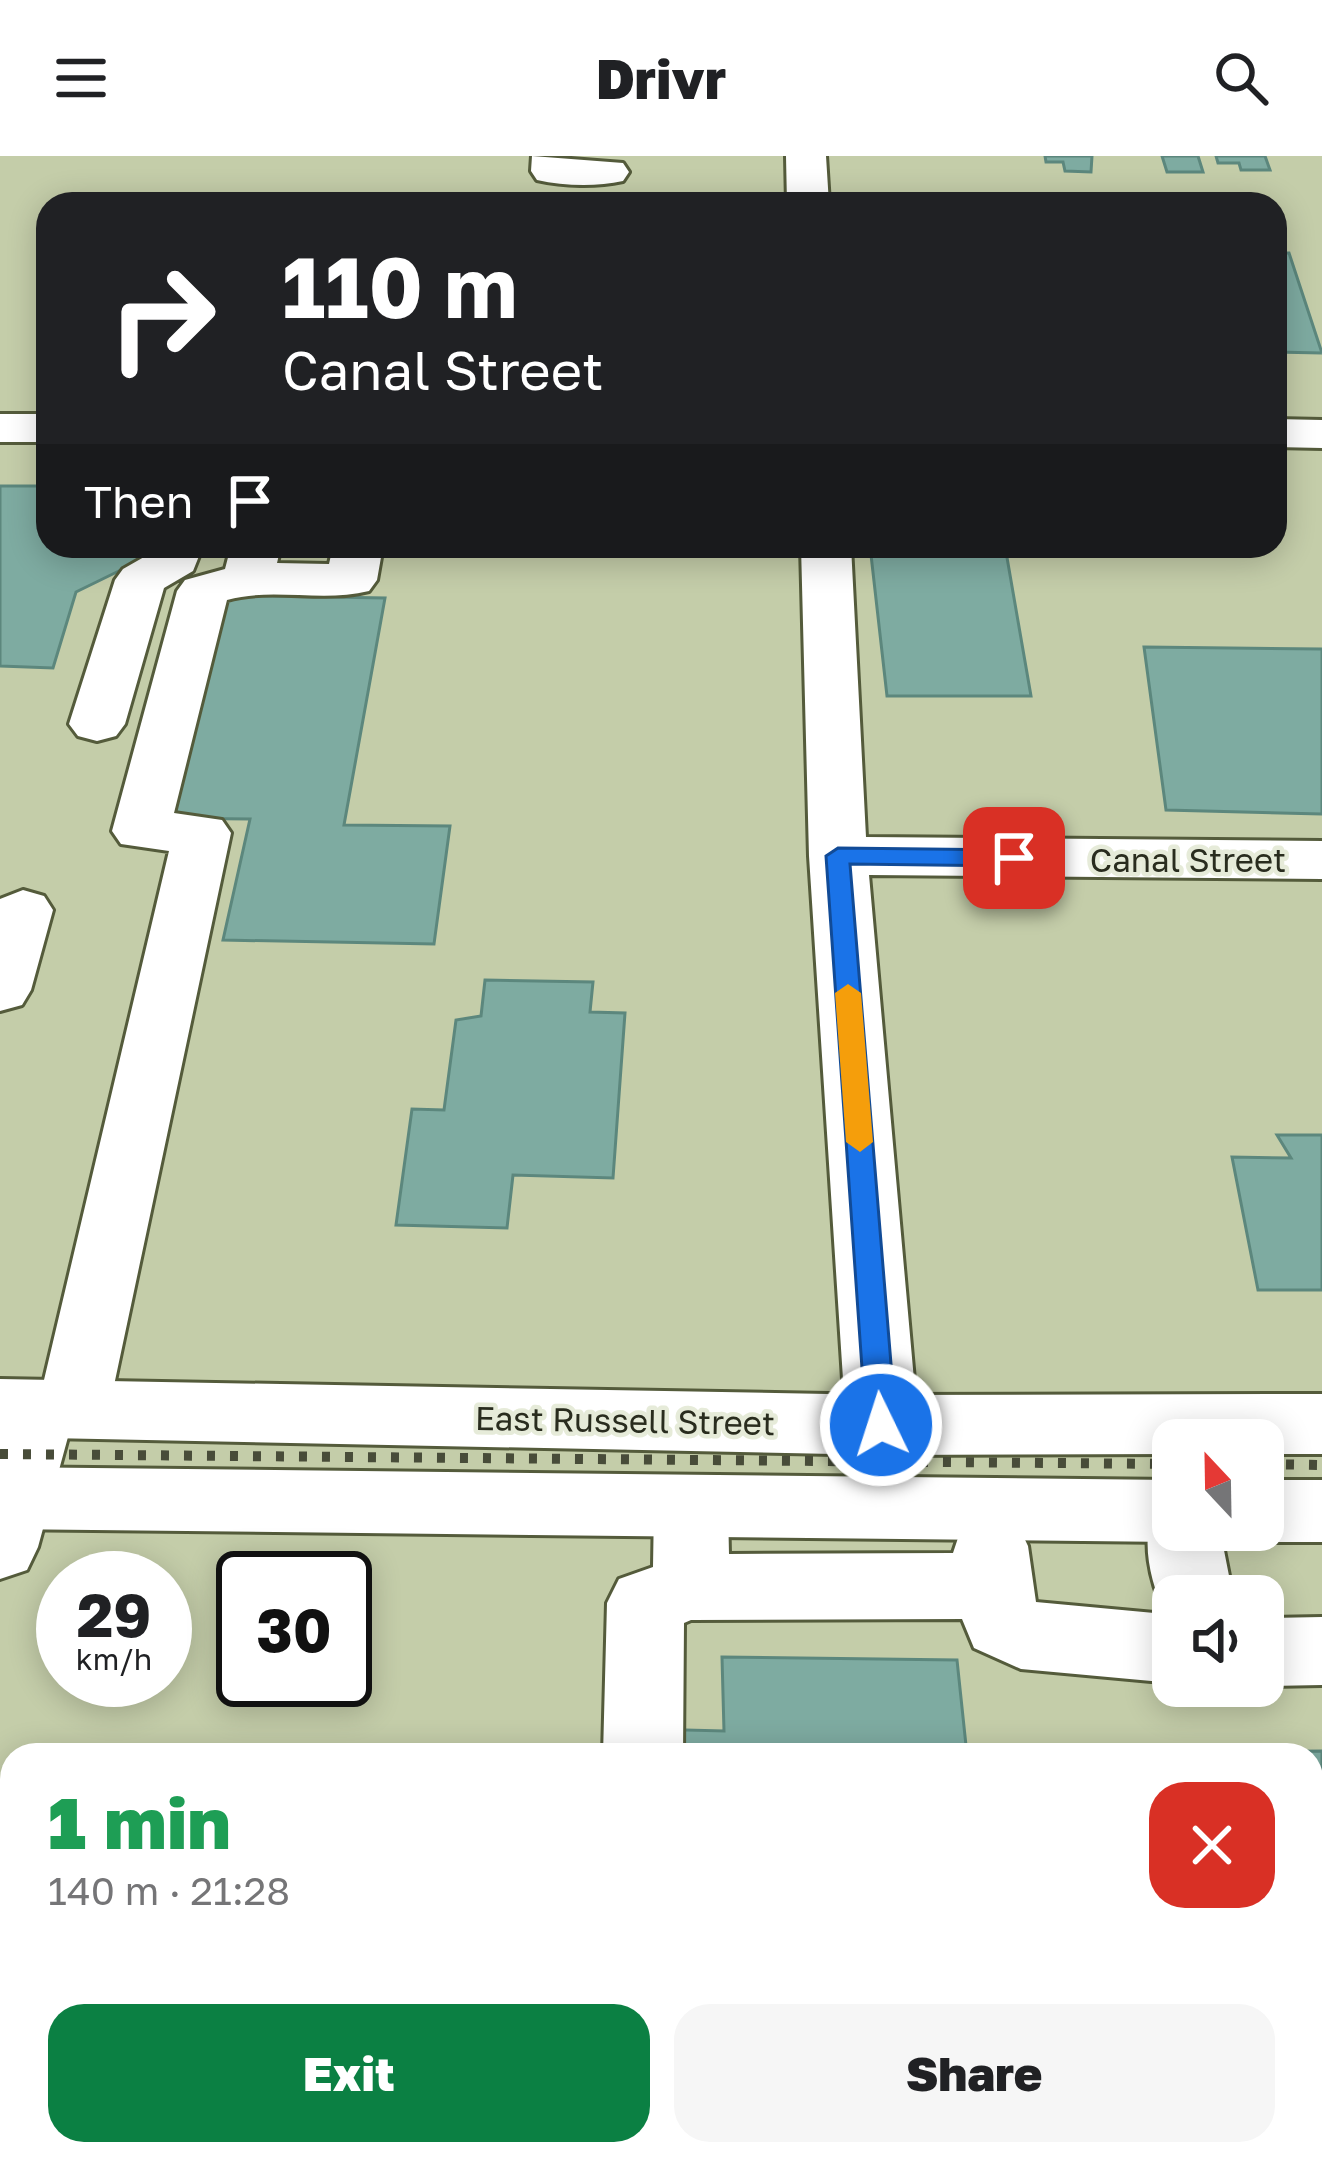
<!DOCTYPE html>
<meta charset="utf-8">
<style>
body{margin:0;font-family:"Golos Text",sans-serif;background:#f6f6f6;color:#202124;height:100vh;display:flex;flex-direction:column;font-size:45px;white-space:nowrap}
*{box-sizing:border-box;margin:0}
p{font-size:39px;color:#757577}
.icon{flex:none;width:66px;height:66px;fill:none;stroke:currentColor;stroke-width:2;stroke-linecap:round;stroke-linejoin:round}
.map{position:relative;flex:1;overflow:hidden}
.drawer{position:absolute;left:0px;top:1587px;width:1323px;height:423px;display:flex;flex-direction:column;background:#fff;border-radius:36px 36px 0 0;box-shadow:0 6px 30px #0003}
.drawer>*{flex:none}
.top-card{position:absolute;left:36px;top:36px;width:1251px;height:366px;border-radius:36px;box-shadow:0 6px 30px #0003;background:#202124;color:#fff;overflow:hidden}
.needle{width:78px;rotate:338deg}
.fabs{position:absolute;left:1152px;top:1263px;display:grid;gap:24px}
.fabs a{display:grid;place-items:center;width:132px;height:132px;border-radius:24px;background:#fff;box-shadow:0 6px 30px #0003;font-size:60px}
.speed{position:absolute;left:36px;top:1395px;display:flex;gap:24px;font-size:60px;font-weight:700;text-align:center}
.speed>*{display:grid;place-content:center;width:156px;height:156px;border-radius:50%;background:#fff;box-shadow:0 6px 30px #0003;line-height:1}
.speed small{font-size:30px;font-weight:400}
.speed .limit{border:6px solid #111;border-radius:18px;background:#fff;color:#111}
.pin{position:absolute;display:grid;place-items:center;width:102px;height:102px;color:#fff;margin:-51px;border-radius:24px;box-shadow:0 6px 18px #0006}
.me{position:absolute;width:132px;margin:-66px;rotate:356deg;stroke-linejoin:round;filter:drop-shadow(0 0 9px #0008)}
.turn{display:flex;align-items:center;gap:42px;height:252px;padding:0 48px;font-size:54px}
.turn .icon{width:156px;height:156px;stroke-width:2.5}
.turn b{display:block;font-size:84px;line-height:102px}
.then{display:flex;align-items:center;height:114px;padding:0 48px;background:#0003;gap:24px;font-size:45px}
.round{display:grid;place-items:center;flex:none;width:126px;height:126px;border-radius:36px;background:#f6f6f6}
.summary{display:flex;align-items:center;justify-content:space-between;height:204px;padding:0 48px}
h1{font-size:72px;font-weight:800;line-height:90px;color:#1e9e55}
.button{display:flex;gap:24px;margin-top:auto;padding:24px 48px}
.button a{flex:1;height:138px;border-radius:36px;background:#0b8043;color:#fff;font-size:48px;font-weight:800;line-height:138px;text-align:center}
.button a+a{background:#f6f6f6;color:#202124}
header{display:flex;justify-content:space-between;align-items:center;height:156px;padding:0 48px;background:#fff;font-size:54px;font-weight:800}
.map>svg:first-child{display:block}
.green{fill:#cc966c}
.building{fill:#7eaba1;stroke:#5c877d;stroke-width:3}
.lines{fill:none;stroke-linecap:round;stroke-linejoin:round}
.minor-casing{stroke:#545b3b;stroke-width:6}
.major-casing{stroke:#545b3b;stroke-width:6}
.minor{fill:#fff;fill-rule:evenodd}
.major{fill:#fff;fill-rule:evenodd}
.rail{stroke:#484c39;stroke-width:10;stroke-dasharray:8 15;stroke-linecap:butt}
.route{fill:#1a73e8;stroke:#114b97;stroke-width:3}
.slow{fill:#f59e0b}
.labels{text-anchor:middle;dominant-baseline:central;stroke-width:9;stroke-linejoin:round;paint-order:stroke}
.street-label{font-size:33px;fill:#292c1e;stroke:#e6ebd9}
</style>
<header><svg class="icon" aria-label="menu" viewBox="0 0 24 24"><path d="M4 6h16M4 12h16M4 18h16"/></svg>Drivr<svg class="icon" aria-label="search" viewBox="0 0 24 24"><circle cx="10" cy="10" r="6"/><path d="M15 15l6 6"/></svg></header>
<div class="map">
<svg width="1322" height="2008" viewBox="0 0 1322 2008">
<rect width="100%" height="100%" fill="#c4cda9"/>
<!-- green -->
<path class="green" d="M709 1998H1092L1094 2008H705Z"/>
<!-- building -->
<path class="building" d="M1045 0H1092L1091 16 1065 15 1063 6H1046Z
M1162 0H1198L1203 16H1167Z
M1216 0H1265L1270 14H1241L1239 7H1218Z
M1275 97H1289L1322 197 1275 196Z
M0 330H48V390H170L76 436 53 512 0 510Z
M870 390H1005L1031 540H887Z
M208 439 385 442 344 669 450 670 434 788 223 784 250 663 149 662Z
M1144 491 1322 493V658L1166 654Z
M485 824 593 826 590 856 625 857 613 1022 513 1019 507 1072 396 1069 412 953 444 954 456 864 481 860Z
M1277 979H1322V1134H1258L1232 1001 1291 1002Z
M722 1501 957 1504 967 1599 1322 1595V1746H1311V1599H648V1573L724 1575Z"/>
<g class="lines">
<!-- minor casing -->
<g class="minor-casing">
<path id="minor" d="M532 0 623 7 629 16 623 25C596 31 564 30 537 24L531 15Z
M786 0H826L829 48H787Z
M153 390H203L193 415 164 432 125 568 116 580 97 585 78 580 69 568 115 424 123 413 151 397Z
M231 390H281L277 407 329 408 333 390H383L377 424 369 435C322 447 273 431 227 444L174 657 222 664 231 677 109 1253 99 1274 68 1281 38 1391 27 1414 0 1423V1265L14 1231 44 1224 169 695 121 688 112 675 177 435 185 424 225 413Z
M801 390H851L866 681 1322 685V723L869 719 918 1269 908 1290 882 1299 856 1290 846 1269 809 700Z
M23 734 44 740 53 754 31 834 22 849 0 855V743Z
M691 1321 717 1330 728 1352 729 1398 953 1397 963 1367 990 1358 1017 1367 1028 1390 1036 1446 1165 1458C1150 1425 1140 1384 1155 1351L1173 1345V1374H1220L1233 1440H1173V1527L1021 1513 974 1492 962 1463 691 1464 684 1467 683 1599H603L607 1447 619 1423 653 1411 654 1352 665 1330Z
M1322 1461V1529L1263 1530H1262L1263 1462Z
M1322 1841V1929L1311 1931V1843Z"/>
</g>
<!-- major casing -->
<g class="major-casing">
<path id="major" d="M0 258H48V286H0Z
M1275 263 1322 264V292L1275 291Z
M0 1223 882 1239 1322 1238V1298H1263V1284H1173V1298L882 1299 0 1281Z
M0 1311 1173 1324V1374H1201L1173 1386 0 1373Z
M1263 1324H1322V1386H1263L1237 1377 1235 1374H1263Z"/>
</g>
<!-- minor -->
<use href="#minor" class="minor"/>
<!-- major -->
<use href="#major" class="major"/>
<!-- rail -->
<path class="rail" d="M0 1298 1173 1308
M1263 1308 1322 1309"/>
</g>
<!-- route -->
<path class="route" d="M838 692 1014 694 1026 702 1014 710 850 708 896 1269 892 1277H871L866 1269 826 700Z"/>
<!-- slow -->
<path class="slow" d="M848 828 861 837 873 986 860 996 846 986 835 837Z"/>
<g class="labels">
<!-- street labels -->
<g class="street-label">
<text x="1188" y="703">Canal Street</text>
<text transform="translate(625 1264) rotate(1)">East Russell Street</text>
</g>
</g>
</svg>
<div class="fabs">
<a><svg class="needle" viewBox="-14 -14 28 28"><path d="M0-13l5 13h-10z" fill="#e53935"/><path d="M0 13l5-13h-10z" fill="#757577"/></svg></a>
<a><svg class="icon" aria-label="sound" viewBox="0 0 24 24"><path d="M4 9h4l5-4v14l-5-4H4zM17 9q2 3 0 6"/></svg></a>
</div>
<div class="speed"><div>29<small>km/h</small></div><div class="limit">30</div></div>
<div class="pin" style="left:1014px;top:702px;background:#d93025"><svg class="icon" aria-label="arrive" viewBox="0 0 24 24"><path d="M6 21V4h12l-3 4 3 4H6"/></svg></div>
<svg class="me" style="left:881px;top:1269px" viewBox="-20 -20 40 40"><circle r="17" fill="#1a73e8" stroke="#fff" stroke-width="3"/><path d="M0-11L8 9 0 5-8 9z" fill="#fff"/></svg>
<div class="top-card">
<div class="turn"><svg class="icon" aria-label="right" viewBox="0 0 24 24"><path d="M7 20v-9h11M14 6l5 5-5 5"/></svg><div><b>110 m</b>Canal Street</div></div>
<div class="then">Then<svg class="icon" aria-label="arrive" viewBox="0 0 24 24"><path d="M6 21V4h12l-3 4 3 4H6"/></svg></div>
</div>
<section class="drawer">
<div class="summary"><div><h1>1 min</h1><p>140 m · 21:28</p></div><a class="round" style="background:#d93025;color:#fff"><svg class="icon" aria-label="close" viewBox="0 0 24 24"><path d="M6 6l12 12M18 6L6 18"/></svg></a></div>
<div class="button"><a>Exit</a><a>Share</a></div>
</section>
</div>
